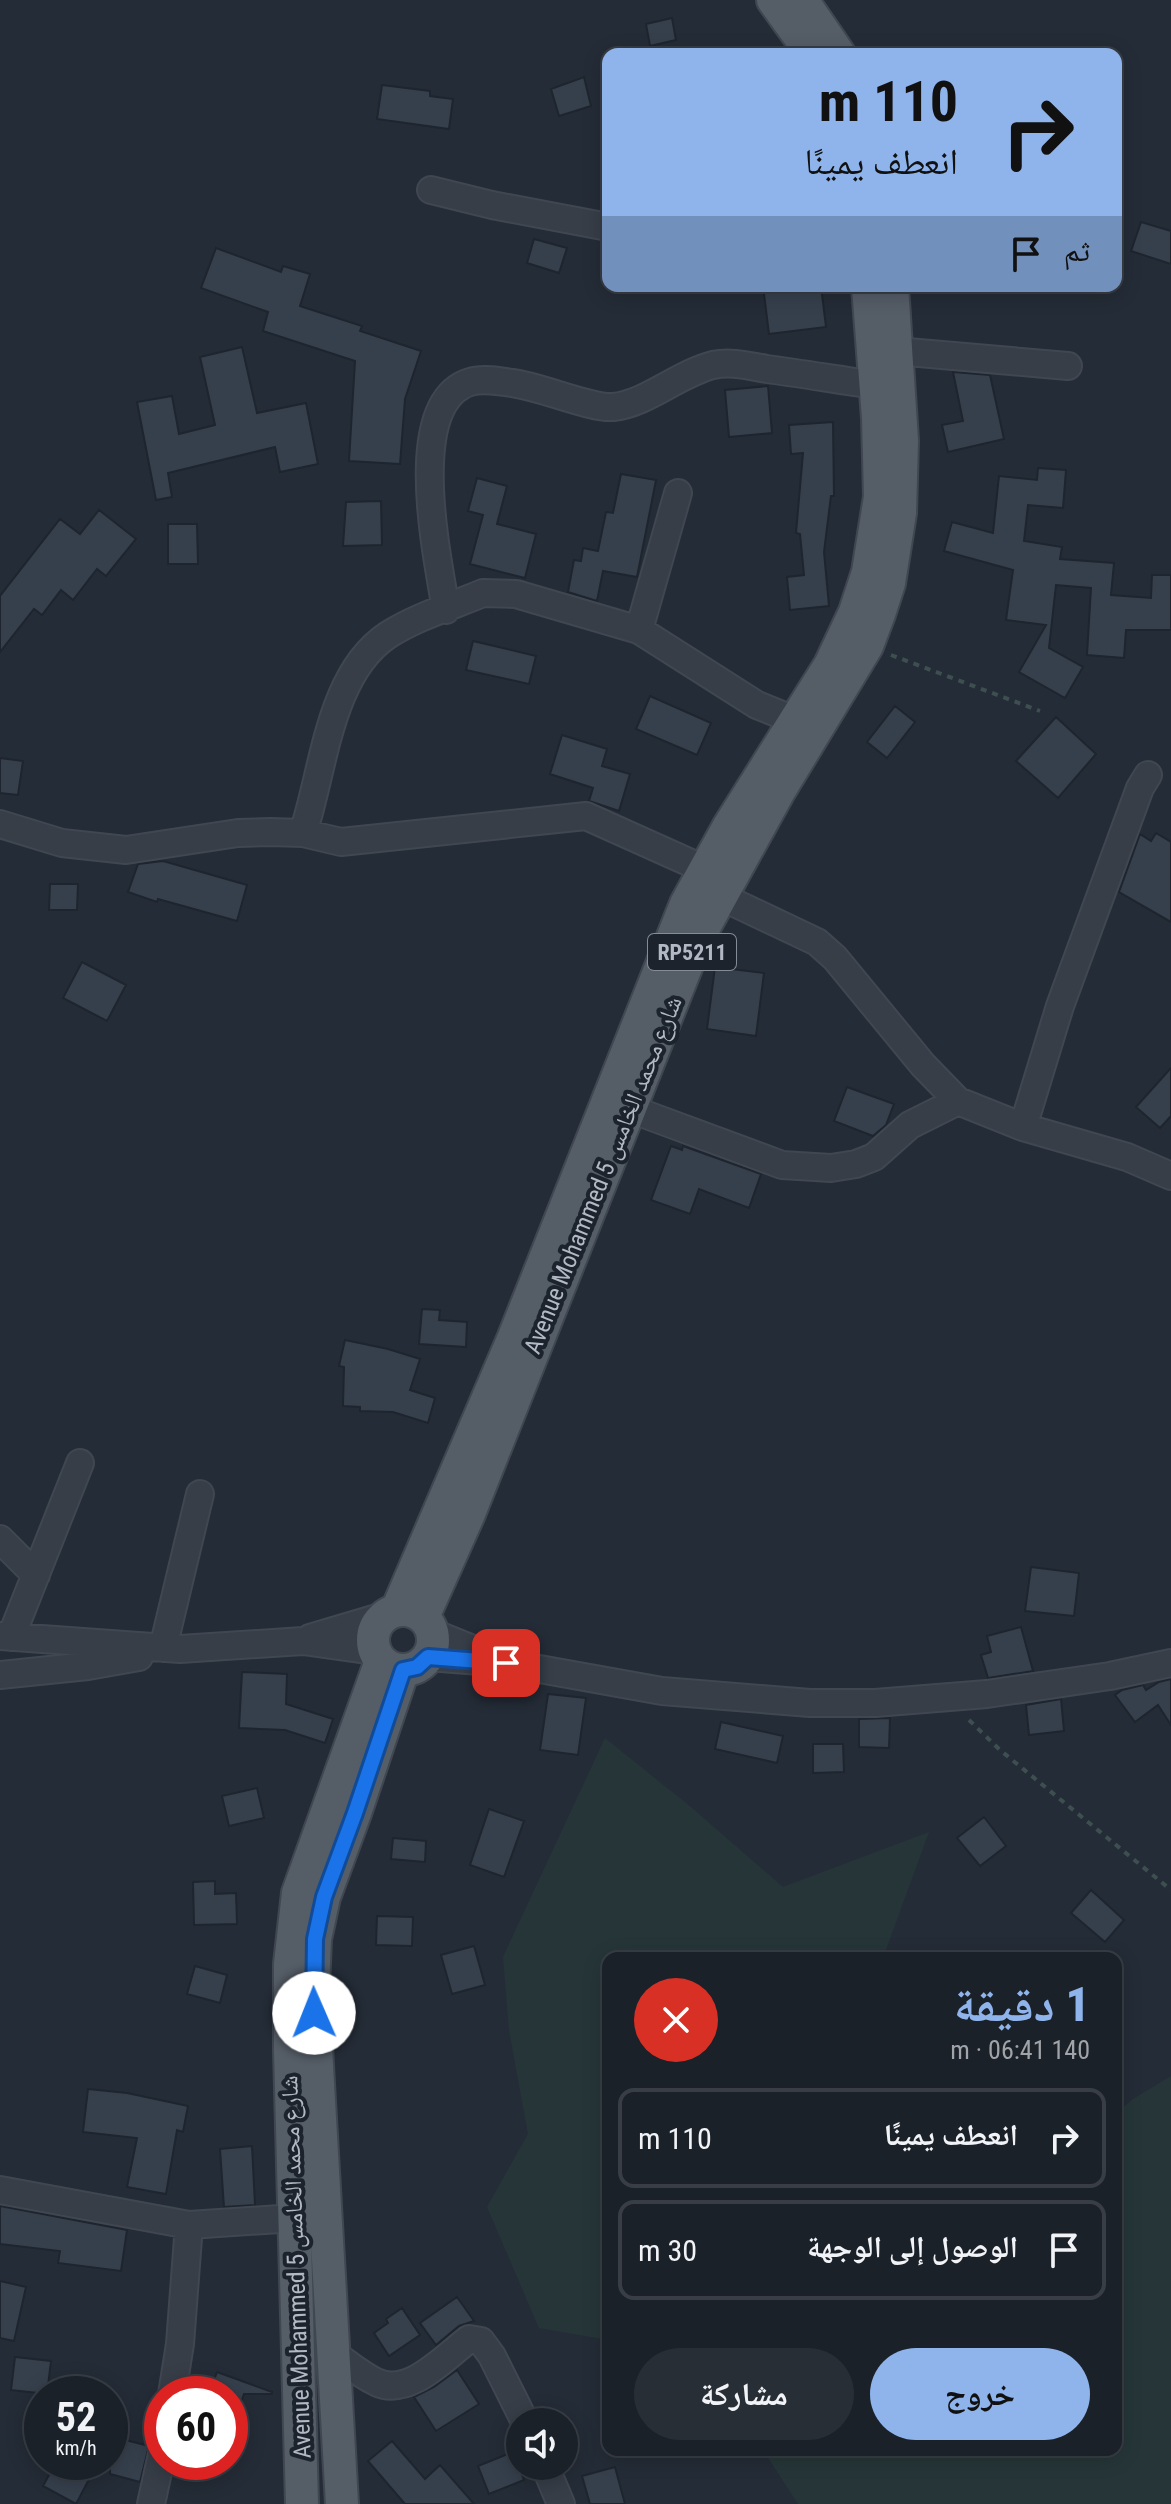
<!DOCTYPE html>
<html lang="ar">
<meta charset="utf-8">
<style>
body{margin:0;font-family:"Roboto Condensed","Noto Naskh Arabic",sans-serif;background:#282e35;color:#f1f3f6;direction:rtl;height:100vh;display:flex;flex-direction:column;font-size:30px;white-space:nowrap}
*{box-sizing:border-box;margin:0}
p{font-size:26px;color:#a0a3a8}
.icon{flex:none;width:44px;height:44px;fill:none;stroke:currentColor;stroke-width:2;stroke-linecap:round;stroke-linejoin:round}
.map{position:relative;flex:1;overflow:hidden;direction:ltr}
.drawer{position:absolute;left:602px;top:1952px;width:520px;height:504px;display:flex;flex-direction:column;background:#1b2129;border-radius:16px;box-shadow:0 4px 20px #0003,0 0 0 2px #393e46;direction:rtl}
.drawer>*{flex:none}
.hud{position:absolute;left:602px;top:48px;width:520px;height:244px;border-radius:16px;box-shadow:0 4px 20px #0003,0 0 0 2px #393e46;direction:rtl;background:#8fb4eb;color:#111;overflow:hidden}
.controls{position:absolute;left:506px;top:2408px;display:grid;gap:16px}
.controls a{display:grid;place-items:center;width:72px;height:72px;border-radius:50%;background:#1b2129;box-shadow:0 4px 20px #0003,0 0 0 2px #393e46;font-size:40px}
.speed{position:absolute;left:24px;top:2376px;display:flex;gap:16px;font-size:40px;font-weight:700;text-align:center}
.speed>*{display:grid;place-content:center;width:104px;height:104px;border-radius:50%;background:#1b2129;box-shadow:0 4px 20px #0003,0 0 0 2px #393e46;line-height:1}
.speed small{font-size:20px;font-weight:400}
.speed .limit{border:12px solid #d22;background:#fff;color:#111}
.pin{position:absolute;display:grid;place-items:center;width:68px;height:68px;color:#fff;margin:-34px;border-radius:16px;box-shadow:0 4px 12px #0006}
.me{position:absolute;width:88px;margin:-44px;rotate:359deg;stroke-linejoin:round;filter:drop-shadow(0 0 6px #0008)}
.turn{display:flex;align-items:center;gap:28px;height:168px;padding:0 32px;font-size:36px}
.turn .icon{width:104px;height:104px;stroke-width:2.5}
.turn b{display:block;font-size:56px;line-height:68px}
.then{display:flex;align-items:center;height:76px;padding:0 32px;background:#0003;gap:16px;font-size:30px}
.round{display:grid;place-items:center;flex:none;width:84px;height:84px;border-radius:42px;background:#282e35}
.head{display:flex;align-items:center;justify-content:space-between;height:136px;padding:0 32px}
h1{font-size:48px;font-weight:800;line-height:60px;color:#8fb4eb}
.cta{display:flex;gap:16px;margin-top:auto;padding:16px 32px}
.cta a{flex:1;height:92px;border-radius:48px;background:#8fb4eb;color:#111;font-size:32px;font-weight:800;line-height:92px;text-align:center}
.cta a+a{background:#282e35;color:#f1f3f6}
ul{padding:0;list-style:none}
li{display:flex;align-items:center;gap:24px;height:100px;margin:0 16px 12px;padding:0 16px;border:4px solid #393e46;border-radius:16px}
li div{flex:1}
li b{display:block;font-size:30px}
li em{font-style:normal}
.map>svg:first-child{display:block}
.green{fill:#263638}
.building{fill:#36404d;stroke:#1e252e;stroke-width:2}
.lines{fill:none;stroke-linecap:round;stroke-linejoin:round}
.minor-casing{stroke:#404751;stroke-width:30}
.major-casing{stroke:#404751;stroke-width:36}
.path{stroke:#3e4f50;stroke-width:4;stroke-dasharray:6 6;stroke-linecap:butt}
.minor{stroke:#373e48;stroke-width:26}
.major{stroke:#555d67;stroke-width:32}
.route-casing{stroke:#114b97;stroke-width:20}
.route{stroke:#1a73e8;stroke-width:14}
.labels{text-anchor:middle;dominant-baseline:central;stroke-width:8;stroke-linejoin:round;paint-order:stroke}
.shield{fill:#1c232c;stroke:#858c96;stroke-width:2}
.shield-label{font-size:22px;font-weight:bold;fill:#b2b9c4}
.street-label{font-size:24px;fill:#b2b9c4;stroke:#1c232c}
</style>
<div class="map">
<svg width="1171" height="2504" viewBox="0 0 1171 2504">
<rect width="100%" height="100%" fill="#242c37"/>
<!-- green -->
<path class="green" d="M605 1738 691 1807 783 1887 929 1832 883 1958H608V2340L539 2328 487 2207 528 2134 509 2030 503 1957Z
M1171 2076V2504H798L763 2450H1116V2113L1133 2099Z"/>
<!-- building -->
<path class="building" d="M672 18 676 40 650 46 646 24Z
M584 77 591 106 559 116 551 89Z
M382 85 430 91V96L453 99 449 129 377 119Z
M1141 222 1171 231V264L1131 251Z
M534 239 567 248 559 273 527 263Z
M216 248 281 272 283 266 310 274 300 306 362 326 360 331 421 351 405 399 400 464 349 461 355 361 263 331 268 312 201 288Z
M763 286H821L826 327 769 334Z
M242 347 257 413 306 403 318 464 280 472 275 447 168 473 172 497 156 500 137 402 172 396 179 434 215 425 200 357Z
M953 372 990 375 1004 439 948 452 942 425 963 421Z
M768 386 772 433 729 437 725 390Z
M833 422 834 496H831L824 552 829 606 790 610 787 577 804 575 800 534 796 533 803 453 791 454 789 425Z
M1038 468 1066 470 1063 508 1028 505 1024 541 1062 547 1060 559 1114 563 1111 595 1151 598 1152 575H1171V630H1126L1124 658 1087 655 1091 588 1056 585 1049 648 1083 667 1065 698 1019 672 1046 625 1006 620 1013 570 944 551 952 522 993 533 999 476 1037 480Z
M621 474 656 480 637 577 603 571 597 601 568 592 574 560 581 561 583 548 598 551 606 512 613 513Z
M477 478 507 486 497 524 536 534 525 578 470 564 483 515 468 511Z
M381 501 382 545 343 546 346 502Z
M99 510 136 539 106 576 97 569 73 600 61 590 42 615 34 609 0 652V596L60 519 80 534Z
M168 524H197L198 564H168Z
M473 641 536 656 529 684 466 670Z
M650 696 711 723 697 755 636 729Z
M895 706 915 722 887 758 867 742Z
M1056 717 1096 754 1058 798 1016 761Z
M562 735 607 749 602 766 630 774 619 811 589 801 593 788 550 774Z
M0 758 23 761 18 795 0 793Z
M1156 833 1171 842V922L1119 892 1140 834 1151 841Z
M163 861 247 885 237 921 158 899 157 902 128 892 138 864Z
M50 884H78L77 910H49Z
M82 962 126 985 107 1021 63 998Z
M715 967 764 973 756 1036 707 1029Z
M1171 1068V1116L1160 1128 1136 1107Z
M847 1087 894 1104 886 1125 873 1136 834 1121Z
M671 1146 682 1150 683 1146 761 1174 749 1208 699 1189 690 1214 651 1200Z
M422 1309 440 1310 439 1320 467 1322 466 1347 419 1344Z
M345 1340 388 1349 420 1359 410 1390 435 1398 428 1423 393 1412 360 1411V1407L343 1406 344 1367 339 1366Z
M1031 1567 1079 1573 1074 1616 1025 1611Z
M1021 1627 1033 1671 988 1678 981 1655 991 1652 987 1636Z
M242 1672 287 1674 286 1704 333 1719 325 1743 285 1730 239 1728Z
M1171 1679V1725L1158 1705 1135 1722 1115 1695 1122 1690 1143 1685 1146 1690 1159 1682Z
M548 1694 586 1698 578 1755 540 1750Z
M1061 1699 1064 1731 1029 1735 1026 1705Z
M890 1718 889 1748 859 1747V1719Z
M721 1722 783 1736 777 1763 715 1749Z
M813 1744H843L844 1772 813 1773Z
M257 1788 264 1818 229 1826 222 1796Z
M489 1809 524 1821 504 1877 470 1865Z
M984 1817 1006 1846 980 1866 957 1838Z
M393 1838 426 1841 425 1862 391 1859Z
M215 1881V1894L236 1893 237 1924 194 1925 193 1882Z
M1091 1890 1124 1920 1105 1942 1071 1913Z
M377 1916 413 1917 412 1946 376 1945Z
M474 1946 485 1985 452 1994 441 1955Z
M195 1966 227 1975 220 2003 187 1994Z
M88 2089 127 2093 188 2106 183 2132 177 2130 166 2194 127 2187 137 2138 83 2132Z
M252 2146 255 2205 224 2207 220 2149Z
M0 2206 127 2230 121 2271 58 2263 60 2251 0 2244Z
M0 2281 26 2287 14 2341 0 2338Z
M457 2297 474 2321 459 2326 436 2345 420 2323Z
M402 2308 420 2335 389 2356 374 2333 388 2323 386 2319Z
M15 2357 51 2361 47 2394 11 2390Z
M457 2370 479 2404 436 2431 414 2397 434 2387Z
M217 2372 272 2392V2394H244L232 2427H230V2394H209Z
M110 2436 149 2446 140 2482 110 2474Z
M392 2441 425 2479 440 2465 474 2504H405L368 2461Z
M513 2452 524 2480 489 2494 478 2466Z
M56 2462H84L95 2468 76 2504 43 2486Z
M615 2467 625 2504H590L582 2476Z"/>
<g class="lines">
<!-- minor casing -->
<g class="minor-casing">
<path id="minor" d="M431 190 492 205 608 227
M896 351 1068 366
M678 493 639 630 757 705 794 720
M446 610C438 559 403 403 470 382 482 378 500 381 512 383 539 386 592 409 613 407 646 404 678 374 713 365 731 361 749 366 767 369 804 374 840 380 876 385
M0 824 62 843 126 850 238 833 270 832 303 833 341 842 586 816 704 869
M303 833C324 770 329 674 388 635 416 617 452 606 483 593L516 594 639 630
M720 896 817 942 835 958 923 1065 958 1101 1023 1127 1060 1006 1140 788 1148 775
M628 1108 782 1165 831 1168 856 1164 874 1157 910 1125 958 1101
M1023 1127 1127 1157 1171 1176
M0 1539 36 1575
M433 1633 480 1652
M0 1636 180 1649 303 1641 374 1651
M11 1637 80 1463
M310 1638 384 1616
M163 1648 200 1494
M428 1657 506 1663 662 1691 810 1703H875L987 1694 1110 1676 1171 1663
M0 1675 88 1666 139 1657
M0 2190 189 2225 295 2218
M334 2354C347 2363 361 2375 376 2382 408 2398 444 2358 469 2339L481 2341 492 2356 525 2422
M172 2394 180 2344 189 2225
M545 2466 561 2504
M151 2504 162 2454"/>
</g>
<!-- major casing -->
<g class="major-casing">
<path id="major" d="M773 0 812 54
M802 0 839 54
M397 1610 514 1337 686 904 729 826 830 665 855 612 868 572 880 497 878 418 868 286
M373 1640a30 30 0 1 1 60 0a30 30 0 1 1-60 0Z
M423 1617 468 1516 696 942 778 793 867 646 879 614 889 583 900 513 902 441 892 286
M302 2504 290 2051V1964L298 1893 381 1661
M342 2504 317 2066 313 1986 315 1939 324 1897 355 1813 403 1670"/>
</g>
<!-- path -->
<path class="path" d="M891 655 1040 711
M969 1720 1000 1750 1171 1890"/>
<!-- minor -->
<use href="#minor" class="minor"/>
<!-- major -->
<use href="#major" class="major"/>
</g>
<g class="lines">
<!-- route casing -->
<g class="route-casing">
<path id="route" d="M314 2013 315 1939 324 1897 355 1813 403 1670 417 1667 428 1657 506 1663"/>
</g>
<!-- route -->
<use href="#route" class="route"/>
</g>
<g class="labels">
<!-- shield labels -->
<rect class="shield" x="648" y="934" width="88" height="36" rx="6"/>
<g class="shield-label">
<text x="692" y="952">RP5211</text>
</g>
<!-- street labels -->
<g class="street-label">
<text transform="translate(603 1175) rotate(-68)">Avenue Mohammed 5 شارع محمد الخامس</text>
<text transform="translate(296 2267) rotate(-92)">Avenue Mohammed 5 شارع محمد الخامس</text>
</g>
</g>
</svg>
<div class="controls">
<a><svg class="icon" aria-label="sound" viewBox="0 0 24 24"><path d="M4 9h4l5-4v14l-5-4H4zM17 9q2 3 0 6"/></svg></a>
</div>
<div class="speed"><div>52<small>km/h</small></div><div class="limit">60</div></div>
<div class="pin" style="left:506px;top:1663px;background:#d93025"><svg class="icon" aria-label="arrive" viewBox="0 0 24 24"><path d="M6 21V4h12l-3 4 3 4H6"/></svg></div>
<svg class="me" style="left:314px;top:2013px" viewBox="-20 -20 40 40"><circle r="19" fill="#fff"/><path d="M0-13L10 11 0 6-10 11z" fill="#1a73e8"/></svg>
<div class="hud">
<div class="turn"><svg class="icon" aria-label="right" viewBox="0 0 24 24"><path d="M7 20v-9h11M14 6l5 5-5 5"/></svg><div><b>110 m</b>انعطف يمينًا</div></div>
<div class="then">ثم<svg class="icon" aria-label="arrive" viewBox="0 0 24 24"><path d="M6 21V4h12l-3 4 3 4H6"/></svg></div>
</div>
<section class="drawer">
<div class="head"><div><h1>1 دقيقة</h1><p>140 m · 06:41</p></div><a class="round" style="background:#d93025;color:#fff"><svg class="icon" aria-label="close" viewBox="0 0 24 24"><path d="M6 6l12 12M18 6L6 18"/></svg></a></div>
<ul>
<li><svg class="icon" aria-label="right" viewBox="0 0 24 24"><path d="M7 20v-9h11M14 6l5 5-5 5"/></svg><div><b>انعطف يمينًا</b></div><em>110 m</em></li>
<li><svg class="icon" aria-label="arrive" viewBox="0 0 24 24"><path d="M6 21V4h12l-3 4 3 4H6"/></svg><div><b>الوصول إلى الوجهة</b></div><em>30 m</em></li>
</ul>
<div class="cta"><a>خروج</a><a>مشاركة</a></div>
</section>
</div>
